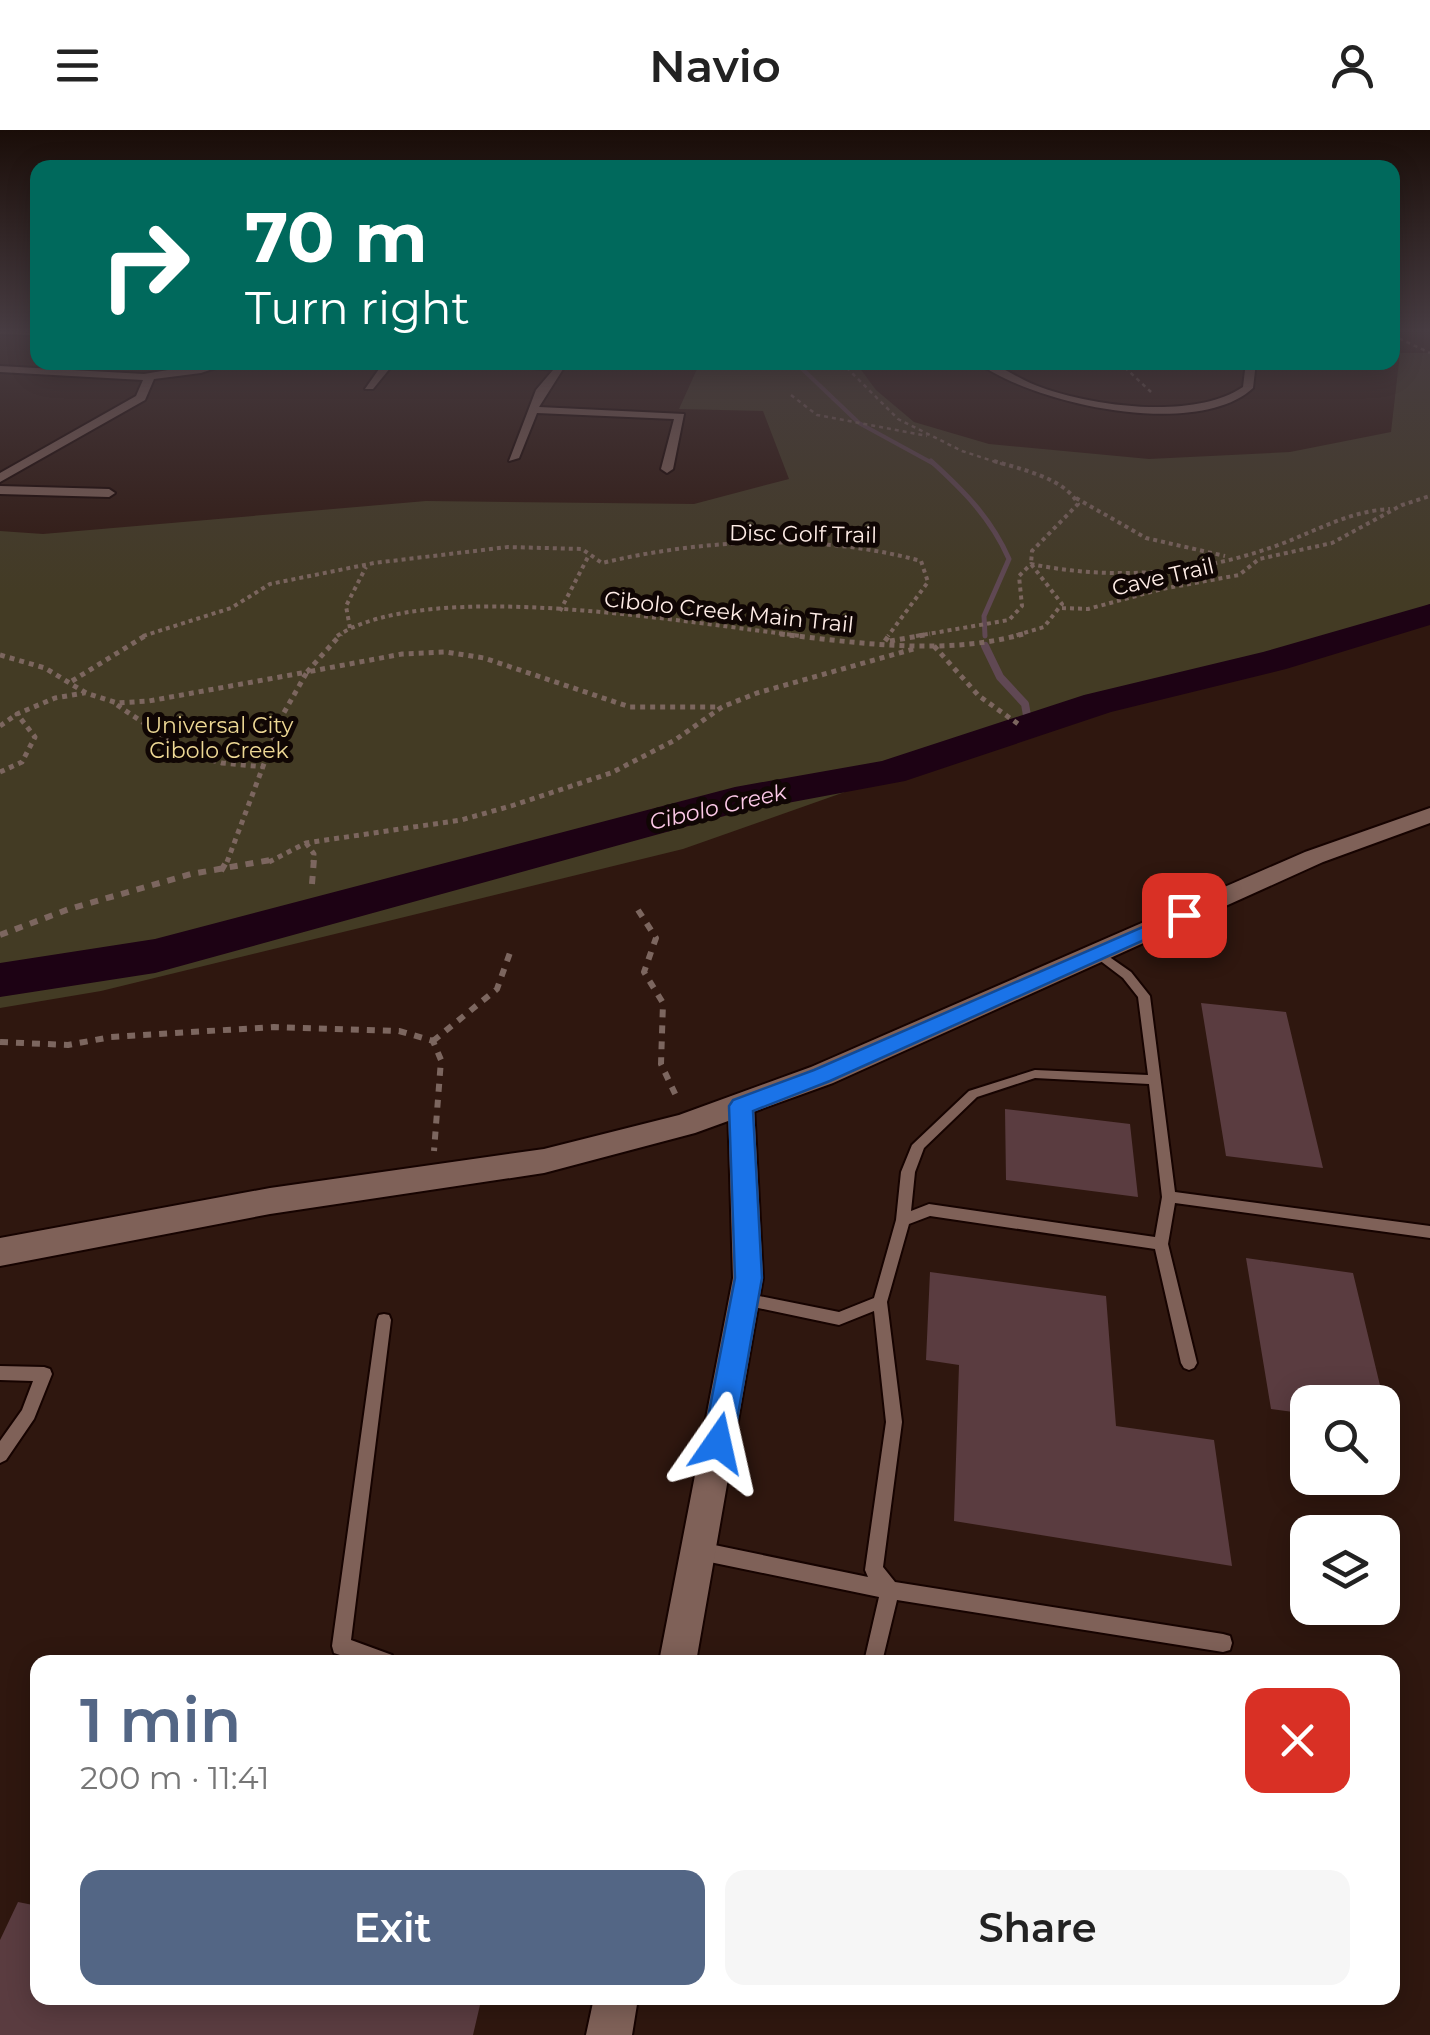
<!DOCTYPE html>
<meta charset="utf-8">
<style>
body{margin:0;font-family:Montserrat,sans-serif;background:#f6f6f6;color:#222;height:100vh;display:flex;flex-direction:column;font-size:38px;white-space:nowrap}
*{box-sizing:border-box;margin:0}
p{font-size:32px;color:#767676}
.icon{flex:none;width:55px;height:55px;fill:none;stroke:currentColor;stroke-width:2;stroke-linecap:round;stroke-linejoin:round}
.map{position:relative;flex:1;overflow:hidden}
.side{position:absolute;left:30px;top:1525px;width:1370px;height:350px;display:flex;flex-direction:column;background:#fff;border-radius:20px;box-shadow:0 5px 25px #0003}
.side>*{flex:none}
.guide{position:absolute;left:30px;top:30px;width:1370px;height:210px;border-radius:20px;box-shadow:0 5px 25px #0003;background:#00695c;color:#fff;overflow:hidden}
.tools{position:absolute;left:1290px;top:1255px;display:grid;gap:20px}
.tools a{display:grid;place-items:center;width:110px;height:110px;border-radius:20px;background:#fff;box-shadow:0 5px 25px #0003;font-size:50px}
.pin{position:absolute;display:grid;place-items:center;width:85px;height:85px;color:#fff;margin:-42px;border-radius:20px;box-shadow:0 5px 15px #0006}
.me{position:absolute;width:110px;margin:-55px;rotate:11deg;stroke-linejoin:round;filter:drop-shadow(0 0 8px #0008)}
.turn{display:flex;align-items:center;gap:35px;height:210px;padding:0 50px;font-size:45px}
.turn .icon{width:130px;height:130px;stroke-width:2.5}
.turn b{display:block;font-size:70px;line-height:85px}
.round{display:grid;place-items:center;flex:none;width:105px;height:105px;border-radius:20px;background:#f6f6f6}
.head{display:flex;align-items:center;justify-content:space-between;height:170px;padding:0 50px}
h1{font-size:60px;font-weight:600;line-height:75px;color:#536685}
.action{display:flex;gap:20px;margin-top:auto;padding:20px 50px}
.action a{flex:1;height:115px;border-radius:20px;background:#536685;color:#fff;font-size:40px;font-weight:600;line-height:115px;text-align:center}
.action a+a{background:#f6f6f6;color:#222}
header{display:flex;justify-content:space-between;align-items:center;height:130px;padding:0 50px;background:#fff;font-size:45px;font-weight:600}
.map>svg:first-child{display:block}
.green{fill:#433b24}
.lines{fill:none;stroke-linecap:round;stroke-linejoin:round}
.stream-far2{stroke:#604853;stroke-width:4}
.stream-far1{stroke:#604853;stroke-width:5}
.stream{stroke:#604853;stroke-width:8}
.river{fill:#1d0214;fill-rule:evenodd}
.building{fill:#5a3c40}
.lane-casing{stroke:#160300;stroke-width:4}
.street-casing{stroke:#160300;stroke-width:4}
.secondary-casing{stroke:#160300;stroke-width:4}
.path-far3{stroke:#7c665f;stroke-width:2.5;stroke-dasharray:4 4;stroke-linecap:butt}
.path-far2{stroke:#7c665f;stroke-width:4;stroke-dasharray:4 4;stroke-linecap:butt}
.path-far1{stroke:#7c665f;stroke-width:5;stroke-dasharray:5 5;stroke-linecap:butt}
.path{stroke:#7c665f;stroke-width:6;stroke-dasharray:8 8;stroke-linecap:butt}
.lane{fill:#7f6158;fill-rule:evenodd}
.street{fill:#7f6158;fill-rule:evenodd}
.secondary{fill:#7f6158;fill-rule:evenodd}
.route{fill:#1a73e8;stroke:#114b97;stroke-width:2.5}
.labels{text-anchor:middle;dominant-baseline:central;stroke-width:10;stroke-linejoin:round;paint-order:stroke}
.far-street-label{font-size:22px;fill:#feece6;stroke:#100604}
.far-park-label{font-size:22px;fill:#eed895;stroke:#100604}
.far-water-label{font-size:22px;font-style:italic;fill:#fecae9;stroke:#100604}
</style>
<header><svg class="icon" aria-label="menu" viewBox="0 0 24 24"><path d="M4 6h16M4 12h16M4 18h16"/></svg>Navio<svg class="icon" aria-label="person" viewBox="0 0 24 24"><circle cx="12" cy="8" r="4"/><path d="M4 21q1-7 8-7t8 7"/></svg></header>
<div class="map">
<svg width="1430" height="1905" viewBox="0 0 1430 1905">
<rect width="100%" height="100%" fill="#2f170f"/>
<!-- green -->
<path class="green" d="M1400 223H1430V474L1265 541 1029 597 683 719 101 861 0 878V401L43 404 426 371 694 374 789 349 763 281 679 279 697 239 563 233H856L876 260 914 292 989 314 1149 329 1290 322 1391 302Z"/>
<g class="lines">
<!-- stream-far2 -->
<path class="stream-far2" d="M795 232 859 293 934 334"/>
<!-- stream-far1 -->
<path class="stream-far1" d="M931 331C964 361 991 388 1009 429L984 486 985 506"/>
<!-- stream -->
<path class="stream" d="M985 516 1000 547 1025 574 1029 597"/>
<!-- river -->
<path class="river" d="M1430 474V495L1286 539 1111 582 905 651 739 682 155 843 0 867V833L155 809 735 657 882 631 1084 565 1263 522Z"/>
</g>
<!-- building -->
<path class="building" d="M1201 873 1286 882 1323 1038 1226 1026Z
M1005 979 1130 994 1138 1067 1006 1050Z
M1246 1128 1353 1143 1384 1272H1308V1284L1271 1279Z
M930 1142 1106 1166 1116 1296 1214 1310 1232 1436 954 1391 959 1235 926 1230Z
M18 1772 38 1776V1868H446L480 1875 473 1905H0V1810Z"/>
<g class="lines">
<!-- lane casing -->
<g class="lane-casing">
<path id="lane" d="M0 202 38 203V205L0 204Z
M1098 819 1131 842 1150 866 1175 1062 1430 1096V1108L1175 1073 1168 1114 1197 1233 1194 1238 1189 1240 1184 1238 1181 1233 1155 1119 930 1086 909 1094 887 1172 902 1292 883 1437 895 1452 1223 1504 1230 1506 1232 1513 1230 1520 1223 1522 897 1470 882 1532H864L879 1467 700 1430 694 1427 691 1421 694 1415 700 1412 868 1447 865 1440 886 1292 874 1181 839 1195 744 1175 739 1173 737 1169 739 1165 744 1163 839 1182 874 1168 896 1090 901 1042 912 1015 969 961 1035 940 1148 945 1138 867 1123 848 1094 826 1092 823ZM1035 948 1149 954 1162 1067 1155 1107 929 1074 911 1081 915 1042 924 1018 977 967Z
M384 1184 389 1185 391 1190 351 1510 392 1525 394 1532H361L334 1523 332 1516 377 1190 379 1185Z
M0 1236 44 1237 50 1239 52 1244 34 1289 6 1330 0 1333V1311L22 1280 33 1251 0 1250Z"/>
</g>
<!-- street casing -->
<g class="street-casing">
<path id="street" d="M216 232H233L201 243 154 249 145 270 0 352V343L136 266 143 250 0 242V236L144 244Z
M384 232H395L373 259H365Z
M474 232 565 236 539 277 684 284 673 339 667 343 661 339 674 289 537 283 519 328 509 331 536 260 553 240Z
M977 232C998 232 1016 248 1035 255 1088 276 1193 291 1243 257L1246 232H1256L1253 258C1197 310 1033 274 977 232Z
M0 356 109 359 115 363 109 367 0 364Z
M741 967 750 969 754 976 763 1148 696 1532H659L733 1148 728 976 732 969Z
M594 1868H638L632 1905H586Z"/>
</g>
<!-- secondary casing -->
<g class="secondary-casing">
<path id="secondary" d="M1430 678V693L1323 732 833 953 695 1003 544 1043 270 1084 0 1136V1108L270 1058 544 1019 679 985 811 937 1305 722Z"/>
</g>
<!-- path-far3 -->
<path class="path-far3" d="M1392 205 1430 223
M841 232 898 289 962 321 1002 334
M1119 232 1151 262
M791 265 817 285 927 306"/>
<!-- path-far2 -->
<path class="path-far2" d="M994 331C1020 339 1065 348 1078 374L1032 421 1031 434 1062 474 1044 497 1014 506
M1076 368 1146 408 1225 426
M1062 478 1088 479 1162 459 1239 445 1259 429 1332 413 1402 375 1430 366
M560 481 589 425
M350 498 346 476 366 437
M143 506 231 478 270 454 374 433 508 417 582 419 602 433C703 409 819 403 921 431L928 452 888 506
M337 506C429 446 692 494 802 506
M916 506 1009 490 1022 476 1019 446 1031 434C1114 451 1201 444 1281 414 1318 400 1350 381 1390 379"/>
<!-- path-far1 -->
<path class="path-far1" d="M780 504C857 513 947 526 1023 504
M885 511 890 504
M890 511 930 504
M934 516 979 566 1021 596
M0 525 45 538 86 563 117 573 149 571 307 542 341 504
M72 551 148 504
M117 575 190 624 222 633 265 637
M0 596 17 584
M0 642 22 632 35 607 17 584 55 568 84 563
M306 713 314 724 313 732
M227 732 282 586 307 542 402 524 446 522 484 528 630 577H717
M269 732 306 713 461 690 511 676 611 643 675 610 722 577 757 563 917 518"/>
<!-- path -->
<path class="path" d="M221 741 228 729
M312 754 314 729
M638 780 656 808 644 842 663 873 661 934 678 970
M0 805 69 779 191 744 276 729
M433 911 497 859 512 817
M0 912 68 915 111 907 274 897 399 901 433 911 441 930 434 1021"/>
<!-- lane -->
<use href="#lane" class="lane"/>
<!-- street -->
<use href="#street" class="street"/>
<!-- secondary -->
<use href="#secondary" class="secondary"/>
</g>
<!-- sky -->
<linearGradient id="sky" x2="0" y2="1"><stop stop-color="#1a0d08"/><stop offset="0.43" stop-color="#473c42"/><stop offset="1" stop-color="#473c42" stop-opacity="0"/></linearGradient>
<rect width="1430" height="467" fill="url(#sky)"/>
<!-- route -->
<path class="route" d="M1184 779 1191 780V789L830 951 753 981 762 1148 733 1313 728 1323 718 1327 707 1323 703 1313 735 1148 729 976 733 970 814 940Z"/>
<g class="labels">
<!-- far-street labels -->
<g class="far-street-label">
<text transform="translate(803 404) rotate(1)">Disc Golf Trail</text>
<text transform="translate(1163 447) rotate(-13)">Cave Trail</text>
<text transform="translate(729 482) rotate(6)">Cibolo Creek Main Trail</text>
</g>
<!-- far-park labels -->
<g class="far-park-label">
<text x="219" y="595">Universal City<tspan x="219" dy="25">Cibolo Creek</tspan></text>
</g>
<!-- far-water labels -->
<g class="far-water-label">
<text transform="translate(718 677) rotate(-13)">Cibolo Creek</text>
</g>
</g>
</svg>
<div class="tools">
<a><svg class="icon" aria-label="search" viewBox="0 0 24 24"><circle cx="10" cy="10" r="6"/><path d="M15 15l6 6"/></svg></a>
<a><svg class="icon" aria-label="layers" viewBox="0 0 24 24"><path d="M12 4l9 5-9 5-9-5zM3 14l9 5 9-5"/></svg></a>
</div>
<div class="pin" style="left:1184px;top:785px;background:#d93025"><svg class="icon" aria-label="arrive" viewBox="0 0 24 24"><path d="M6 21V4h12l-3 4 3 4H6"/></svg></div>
<svg class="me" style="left:718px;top:1313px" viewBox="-20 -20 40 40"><path d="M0-17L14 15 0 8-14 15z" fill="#1a73e8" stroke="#fff" stroke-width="4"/></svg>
<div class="guide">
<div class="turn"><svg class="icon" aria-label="right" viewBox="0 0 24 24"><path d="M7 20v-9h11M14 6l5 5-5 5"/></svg><div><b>70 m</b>Turn right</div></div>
</div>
<section class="side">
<div class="head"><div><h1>1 min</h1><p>200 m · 11:41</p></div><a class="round" style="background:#d93025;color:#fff"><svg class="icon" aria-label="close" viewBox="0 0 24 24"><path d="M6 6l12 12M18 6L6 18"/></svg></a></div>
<div class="action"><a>Exit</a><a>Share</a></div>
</section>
</div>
